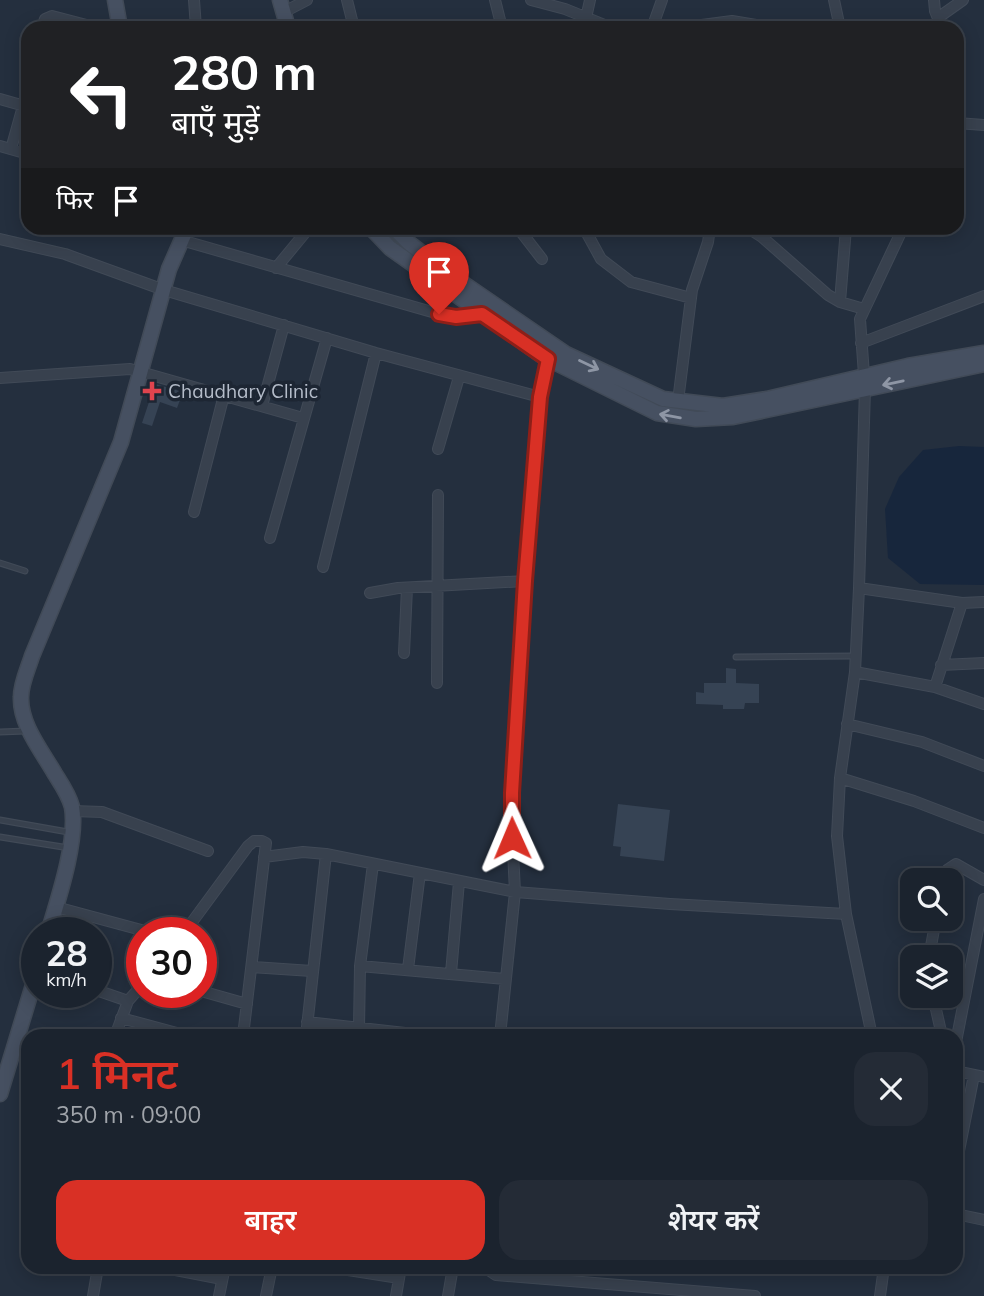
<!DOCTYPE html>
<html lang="hi">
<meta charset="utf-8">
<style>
body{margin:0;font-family:Mulish,"Noto Sans Devanagari",sans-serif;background:#242b36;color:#f1f3f6;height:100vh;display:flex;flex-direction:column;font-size:26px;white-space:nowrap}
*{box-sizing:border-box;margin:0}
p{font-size:23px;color:#a0a4aa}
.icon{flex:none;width:38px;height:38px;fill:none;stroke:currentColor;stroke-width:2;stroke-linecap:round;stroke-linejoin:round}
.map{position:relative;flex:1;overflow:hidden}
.panel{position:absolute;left:21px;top:1029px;width:942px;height:245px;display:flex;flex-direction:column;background:#1b232e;border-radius:21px;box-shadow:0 4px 18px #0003,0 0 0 2px #39404a}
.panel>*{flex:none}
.hud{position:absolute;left:21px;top:21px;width:943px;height:214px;border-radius:21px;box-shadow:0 4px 18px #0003,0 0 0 2px #39404a;background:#202124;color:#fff;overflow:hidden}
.fabs{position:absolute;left:900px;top:868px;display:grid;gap:14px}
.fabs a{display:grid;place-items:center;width:63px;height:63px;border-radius:14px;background:#1b232e;box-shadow:0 4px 18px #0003,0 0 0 2px #39404a;font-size:35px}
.speed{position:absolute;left:21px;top:917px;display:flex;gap:14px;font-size:35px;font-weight:700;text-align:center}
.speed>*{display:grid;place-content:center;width:91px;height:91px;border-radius:50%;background:#1b232e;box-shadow:0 4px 18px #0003,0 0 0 2px #39404a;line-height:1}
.speed small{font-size:18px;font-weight:400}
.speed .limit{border:10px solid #d22;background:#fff;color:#111}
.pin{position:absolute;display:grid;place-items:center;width:60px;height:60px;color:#fff;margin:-72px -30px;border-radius:50% 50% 50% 0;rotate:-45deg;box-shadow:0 0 7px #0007}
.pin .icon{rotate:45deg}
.me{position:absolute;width:77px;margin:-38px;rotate:359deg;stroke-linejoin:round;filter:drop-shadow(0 0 5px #0008)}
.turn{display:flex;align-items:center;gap:24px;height:147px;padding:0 35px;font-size:32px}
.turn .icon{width:91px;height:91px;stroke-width:2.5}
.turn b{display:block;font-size:49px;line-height:60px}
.then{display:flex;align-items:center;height:66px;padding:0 35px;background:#0003;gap:14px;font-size:26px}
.round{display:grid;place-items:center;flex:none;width:74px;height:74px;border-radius:21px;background:#242b36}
.headline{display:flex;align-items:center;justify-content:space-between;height:119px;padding:0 35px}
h1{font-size:42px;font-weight:600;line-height:52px;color:#d93025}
.cta{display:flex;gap:14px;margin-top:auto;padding:14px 35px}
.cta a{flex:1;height:80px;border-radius:21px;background:#d93025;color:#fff;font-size:28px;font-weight:600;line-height:80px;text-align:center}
.cta a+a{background:#242b36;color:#f1f3f6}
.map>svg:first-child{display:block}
.water{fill:#17263c}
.building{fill:#364354}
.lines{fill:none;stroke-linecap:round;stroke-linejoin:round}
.lane-casing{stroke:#414a57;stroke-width:7}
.street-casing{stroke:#414a57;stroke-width:12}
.secondary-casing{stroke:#414a57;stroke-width:17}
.lane{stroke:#38414e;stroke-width:4.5}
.street{stroke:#38414e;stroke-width:10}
.secondary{stroke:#465061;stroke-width:14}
.oneway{stroke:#8e96a5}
.route-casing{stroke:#8d1f18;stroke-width:18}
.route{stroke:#d93025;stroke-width:12}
.health-dot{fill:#e0444e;stroke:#1d2633;stroke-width:2.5}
.labels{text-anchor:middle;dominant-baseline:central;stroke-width:7;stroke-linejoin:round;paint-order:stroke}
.poi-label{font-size:19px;fill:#b4bcc9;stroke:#1d2633;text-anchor:start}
</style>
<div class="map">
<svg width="984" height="1296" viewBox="0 0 984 1296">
<rect width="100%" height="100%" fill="#242f3e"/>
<!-- water -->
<path class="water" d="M959 446 984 447V585L920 584 888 558 885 509 899 477 923 450Z"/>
<!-- building -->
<path class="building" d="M155 384 183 392 177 408 160 402 152 426 142 423Z
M726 668 736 669V683L759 684V703H745L744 709H723V705L696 704V692L704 693V683H726Z
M618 804 670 810 664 861 620 856 621 847 613 846Z"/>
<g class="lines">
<!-- lane casing -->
<g class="lane-casing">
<path id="lane" d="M0 563 25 571
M736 657 854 656
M0 732 26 731
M0 820 68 832
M0 837 69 848"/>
</g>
<!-- street casing -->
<g class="street-casing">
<path id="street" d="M194 0 196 28
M347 0 354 28
M495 0 502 28
M531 0 565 9 612 28
M834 0 840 28
M934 0 935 11 942 28
M284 12 307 0
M939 17 963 0
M586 18 590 0
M42 28 45 19 52 16 98 28
M652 28 662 0
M679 28 732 21 762 26
M0 99 28 107
M957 123 984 125
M0 146 28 154
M11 149 28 88
M518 228 542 259
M584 228 601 259 631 282 691 298
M748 228 762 237 828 295 840 302 864 309
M0 239 65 254 164 290 376 353 540 397
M181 240 439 314 456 317 482 314
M276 268 309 228
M840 302 846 228
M861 343 984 296
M0 378 130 369 303 418
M678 401 692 290 708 242 710 228
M262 406 284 325
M438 449 459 377
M194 512 224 395
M270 538 327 338
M323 567 376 353
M859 588 962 603 984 602
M370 593 398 588 525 581
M404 653 407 588
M941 665 984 663
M855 672 935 687 984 704
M437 683 438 495
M935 687 962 603
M847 724 922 742 984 766
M840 778 914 801 984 828
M73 811 102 812 208 851
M264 857 303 852 326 854 515 892 670 904 846 914
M944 880 947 870 956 864 984 880
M56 907 145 931
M184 933 248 846 254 841H262L266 843 243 1036
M929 957 936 919
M360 966 505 979
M252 967 312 971
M408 969 420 873
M451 973 459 882
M96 990 128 1001
M201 991 247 1004
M933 996 942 1036
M121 1018 188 1036
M307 1022 432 1036
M359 1028 360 966 373 864
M115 1036 128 1001 142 985
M306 1036 326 854
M500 1036 515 892 511 811 525 581 540 397 548 359 555 347
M872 1036 846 914 837 836 840 778 855 672 859 588 865 389 860 319 903 228
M956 1042 984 899
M956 1071 984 1077
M956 1166 974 1075
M956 1214 984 1220
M160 1267 222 1279
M329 1267 399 1278
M484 1267 496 1275 755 1296
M93 1296 98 1267
M219 1296 225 1267
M266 1296 272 1267
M396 1296 401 1267
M448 1296 453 1267
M880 1296 884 1267"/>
</g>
<!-- secondary casing -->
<g class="secondary-casing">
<path id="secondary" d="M115 0 120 28
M280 0 288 28
M371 228 390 248 544 357 657 413 696 419 733 417 984 364
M394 228 409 243 448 273 566 354 663 399 723 406 767 399 908 366 984 353
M48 933C58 900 78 840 72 807 69 795 62 785 55 774 42 751 20 725 21 697 21 683 28 669 32 656L121 442 169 269 187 228
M0 1094 37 972"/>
</g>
<!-- lane -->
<use href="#lane" class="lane"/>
<!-- street -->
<use href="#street" class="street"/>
<!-- secondary -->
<use href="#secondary" class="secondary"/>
</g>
<!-- one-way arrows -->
<defs><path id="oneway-shaft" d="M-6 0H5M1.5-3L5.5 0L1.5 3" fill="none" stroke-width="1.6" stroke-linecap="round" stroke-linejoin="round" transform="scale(1.75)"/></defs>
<g class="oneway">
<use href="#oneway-shaft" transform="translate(589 365) rotate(25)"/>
<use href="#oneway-shaft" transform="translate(893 383) rotate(168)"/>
<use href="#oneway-shaft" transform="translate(670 416) rotate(-170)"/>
</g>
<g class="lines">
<!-- route casing -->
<g class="route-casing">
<path id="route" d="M439 314 456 317 482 314 548 359 540 397 525 581 512 793V838"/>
</g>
<!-- route -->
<use href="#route" class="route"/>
</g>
<!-- markers -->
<path class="health-dot" d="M148.5 380.5h7v7h7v7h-7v7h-7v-7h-7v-7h7z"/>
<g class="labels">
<!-- poi labels -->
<g class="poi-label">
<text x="168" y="391">Chaudhary Clinic</text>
</g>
</g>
</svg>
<div class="fabs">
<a><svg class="icon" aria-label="search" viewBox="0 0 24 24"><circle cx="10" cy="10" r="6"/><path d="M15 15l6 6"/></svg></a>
<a><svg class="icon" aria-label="layers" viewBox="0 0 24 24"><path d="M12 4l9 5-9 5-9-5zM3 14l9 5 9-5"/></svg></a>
</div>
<div class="speed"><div>28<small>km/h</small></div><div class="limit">30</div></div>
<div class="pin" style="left:439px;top:314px;background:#d93025"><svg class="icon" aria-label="arrive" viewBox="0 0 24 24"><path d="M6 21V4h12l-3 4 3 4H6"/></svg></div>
<svg class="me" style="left:512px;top:838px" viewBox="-20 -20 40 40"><path d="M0-17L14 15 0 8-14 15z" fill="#d93025" stroke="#fff" stroke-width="4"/></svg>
<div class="hud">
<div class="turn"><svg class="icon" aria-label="left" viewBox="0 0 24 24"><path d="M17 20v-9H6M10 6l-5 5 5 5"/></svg><div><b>280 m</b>बाएँ मुड़ें</div></div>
<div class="then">फिर<svg class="icon" aria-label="arrive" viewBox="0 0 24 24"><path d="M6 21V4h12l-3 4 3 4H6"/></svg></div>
</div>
<section class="panel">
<div class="headline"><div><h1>1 मिनट</h1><p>350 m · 09:00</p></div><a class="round"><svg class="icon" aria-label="close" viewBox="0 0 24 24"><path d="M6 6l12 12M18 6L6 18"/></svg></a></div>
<div class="cta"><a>बाहर</a><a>शेयर करें</a></div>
</section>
</div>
